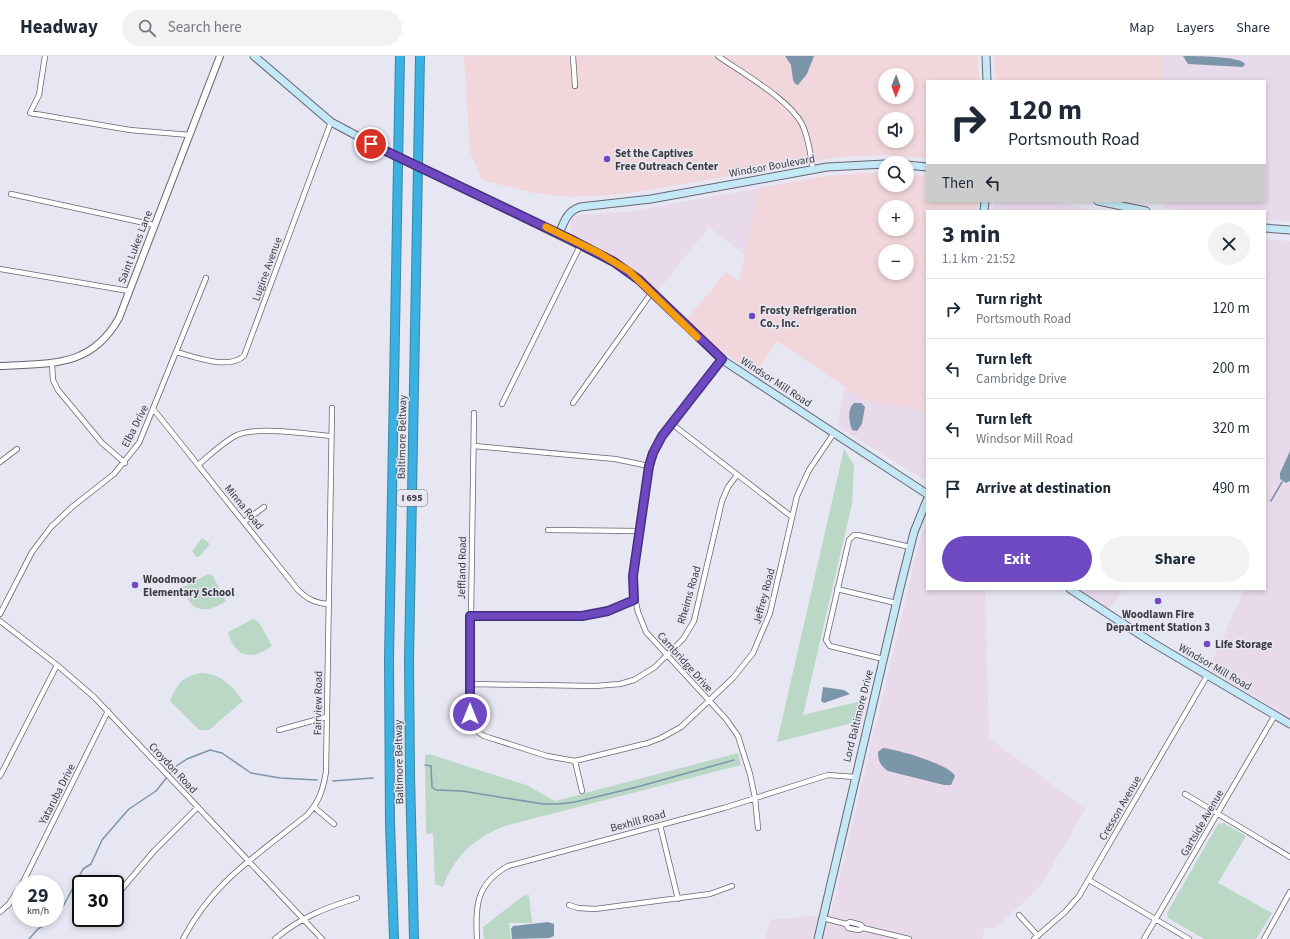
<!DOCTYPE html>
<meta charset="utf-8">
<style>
body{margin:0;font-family:"Source Sans 3",sans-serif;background:#f2f2f3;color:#1f2937;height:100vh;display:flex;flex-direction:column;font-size:15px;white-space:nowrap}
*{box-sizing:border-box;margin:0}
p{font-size:13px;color:#747a83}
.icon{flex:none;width:22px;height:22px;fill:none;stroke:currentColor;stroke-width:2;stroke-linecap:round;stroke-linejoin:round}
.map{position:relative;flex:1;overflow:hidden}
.details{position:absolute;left:926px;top:154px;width:340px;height:380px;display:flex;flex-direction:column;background:#fff;border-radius:0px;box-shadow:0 2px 6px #0003}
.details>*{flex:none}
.banner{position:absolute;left:926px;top:24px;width:340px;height:122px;border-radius:0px;box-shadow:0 2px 6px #0003;background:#fff;color:#1f2937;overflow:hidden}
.needle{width:26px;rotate:181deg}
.buttons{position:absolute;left:878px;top:12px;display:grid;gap:8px}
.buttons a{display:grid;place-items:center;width:36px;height:36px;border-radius:50%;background:#fff;box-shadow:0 2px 6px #0003;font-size:20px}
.speed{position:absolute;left:12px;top:819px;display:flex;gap:8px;font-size:20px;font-weight:700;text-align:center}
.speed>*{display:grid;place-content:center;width:52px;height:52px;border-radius:50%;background:#fff;box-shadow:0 2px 6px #0003;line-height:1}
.speed small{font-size:10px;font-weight:400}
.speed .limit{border:2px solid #111;border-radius:6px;background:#fff;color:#111}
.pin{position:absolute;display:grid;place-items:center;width:34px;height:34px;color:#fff;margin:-17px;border:2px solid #fff;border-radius:50%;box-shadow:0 1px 4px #0007}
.me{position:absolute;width:44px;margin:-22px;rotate:0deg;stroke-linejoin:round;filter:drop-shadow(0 0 3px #0008)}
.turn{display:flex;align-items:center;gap:14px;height:84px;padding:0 16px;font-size:18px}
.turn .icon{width:52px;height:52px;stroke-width:2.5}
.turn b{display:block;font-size:28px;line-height:34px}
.then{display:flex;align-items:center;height:38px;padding:0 16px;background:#0003;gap:8px;font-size:15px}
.round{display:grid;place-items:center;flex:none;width:42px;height:42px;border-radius:21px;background:#f2f2f3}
.summary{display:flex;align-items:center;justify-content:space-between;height:68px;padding:0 16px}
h1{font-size:24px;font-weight:700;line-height:30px}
.action{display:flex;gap:8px;margin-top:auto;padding:8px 16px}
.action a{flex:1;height:46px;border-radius:24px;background:#6e49c2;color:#fff;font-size:16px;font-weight:700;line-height:46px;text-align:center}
.action a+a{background:#f2f2f3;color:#1f2937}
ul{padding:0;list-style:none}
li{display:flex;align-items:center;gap:12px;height:60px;padding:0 16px;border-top:1px solid #e0e1e3}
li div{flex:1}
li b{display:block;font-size:15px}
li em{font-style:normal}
header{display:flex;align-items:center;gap:24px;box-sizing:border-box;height:56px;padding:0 20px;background:#fff;border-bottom:1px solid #e0e1e3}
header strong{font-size:19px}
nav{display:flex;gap:22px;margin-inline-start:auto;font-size:14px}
.search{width:280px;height:36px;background:#f2f2f3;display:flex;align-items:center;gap:10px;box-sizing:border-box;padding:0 14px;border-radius:22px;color:#747a83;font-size:15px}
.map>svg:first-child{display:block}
.commercial{fill:#e8d9eb}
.industrial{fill:#f1d7dc;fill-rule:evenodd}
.green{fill:#bbd7c5}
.water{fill:#7b96a8}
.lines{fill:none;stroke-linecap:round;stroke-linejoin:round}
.stream{stroke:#7b96a8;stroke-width:1.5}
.minor-casing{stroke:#676671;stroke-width:6}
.tertiary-casing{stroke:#676671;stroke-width:8}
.secondary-casing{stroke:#676671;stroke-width:9}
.motorway-casing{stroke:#3b87a8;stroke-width:10}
.minor{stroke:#fff;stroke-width:4.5}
.tertiary{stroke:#fff;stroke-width:6}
.secondary{stroke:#c4e8f6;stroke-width:7}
.motorway{stroke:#3bb1e1;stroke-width:8}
.secondary-bridge-casing{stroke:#676671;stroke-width:9;stroke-linecap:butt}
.secondary-bridge{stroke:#c4e8f6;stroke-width:7}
.route-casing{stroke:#482f7e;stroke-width:10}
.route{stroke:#6e49c2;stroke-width:7}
.slow{stroke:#f59e0b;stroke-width:7}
.poi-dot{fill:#6e49c2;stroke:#e7e7f3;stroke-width:1.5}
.labels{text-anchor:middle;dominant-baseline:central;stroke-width:3;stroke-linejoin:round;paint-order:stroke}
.shield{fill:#e7e7f3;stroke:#6e6e75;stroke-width:1}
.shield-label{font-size:10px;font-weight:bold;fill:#3a3a3f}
.poi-label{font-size:11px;font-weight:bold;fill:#3a3a3f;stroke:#e7e7f3;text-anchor:start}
.street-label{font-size:11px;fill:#3a3a3f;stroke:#e7e7f3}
</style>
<header>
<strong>Headway</strong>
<div class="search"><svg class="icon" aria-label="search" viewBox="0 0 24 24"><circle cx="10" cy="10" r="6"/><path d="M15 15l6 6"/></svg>Search here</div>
<nav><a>Map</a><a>Layers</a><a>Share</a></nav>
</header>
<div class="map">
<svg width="1290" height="883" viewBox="0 0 1290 883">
<rect width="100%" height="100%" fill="#e7e7f3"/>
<!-- commercial -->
<path class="commercial" d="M1164 0H1290V165L1265 164V155H1181L1164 152V145H1265V25H1164Z
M759 132 745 199 709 171 657 236 627 210 600 192 575 181 570 171 571 163 575 159 627 156Z
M994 145H1053L1099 155H993Z
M1265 183 1290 185V661L1208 614 1245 533H1265Z
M845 332 866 345 927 355V422L923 423 837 370Z
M927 464V533H985L989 682 1085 753 1044 824 1035 836 995 872H984L983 883H765L770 864 831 858 921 479Z
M1077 533H1123L1109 554Z"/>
<!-- industrial -->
<path class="industrial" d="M464 0H978L979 25H927V102L883 99 839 101 624 138 570 141 534 137 482 124 470 96ZM885 19H907V41H885ZM885 63H907V85H885Z
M994 0H1164V25H996Z
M860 117H885V129H907V118L927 120V145H978L977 155H927V355L866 345 777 285 755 318 720 294 685 265 726 216 739 226 759 132 819 121ZM885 151H907V173H885ZM885 195H907V217H885Z"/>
<!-- green -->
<path class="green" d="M844 393 854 409 852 448 803 659 865 644 860 665 777 686Z
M202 482 209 487V489L199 501H196L192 495Z
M208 518 213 520 226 545C206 559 189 556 183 531Z
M253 563 259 566 272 590C252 605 235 602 228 576Z
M201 617C222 618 231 629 243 645L209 674H199L170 645C177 628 183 620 201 617Z
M738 697 741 709 512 768C479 778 455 798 443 831L435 828 433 777 426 778 425 700 429 698 526 729 555 745Z
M1224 767 1246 780 1218 827 1272 857 1256 883H1204L1168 862 1167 857 1218 768Z
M529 839 532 867H509L511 883H484L483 871 523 840Z"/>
<!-- water -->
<path class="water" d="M785 0H814L807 18 798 29 795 28 793 24 791 9Z
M1183 0C1195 0 1240 0 1245 8L1243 11 1188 8Z
M854 347H861L865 351 862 368 857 375 852 374C849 366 847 353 854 347Z
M1290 395V425L1286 427 1280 423V417Z
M823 631 844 634 850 638 824 647 821 645Z
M883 692C896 693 951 709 955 720L951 729H944L888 715C880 709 878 705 878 696Z
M548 866 554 868V880L549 882 512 883 511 873 513 870Z"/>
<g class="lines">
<!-- stream -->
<path class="stream" d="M1271 445 1282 426
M425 709 431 710 432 731 436 734 462 735 543 748H558L575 746 637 731 734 704
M333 725 373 722
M29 883 38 873 58 860 83 813 91 808 102 784 121 762 129 753 156 735 175 711 187 703 210 694 222 697 251 717 280 722 317 724"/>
<!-- minor casing -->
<g class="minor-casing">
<path id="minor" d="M45 0 39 39 30 57 130 74 190 79
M573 0 575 30
M718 0C742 17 789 43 802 68 809 82 810 98 813 113
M11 138 154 169
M0 213 129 235
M176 296C195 301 228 314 244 300L331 66
M721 303 662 380 653 397 639 475 633 533 638 556 646 576 726 663 738 680 750 718 755 742 758 772
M52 307 53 324 58 334 102 387 125 407
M573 347 652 236
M502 348 581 188
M154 354 298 534C307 543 315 547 328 548
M474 357 470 628C470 646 465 671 484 680L547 700 575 705 648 687 661 682 681 671 733 622 753 597 770 557 797 440 809 414 834 377
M672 368 792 461
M474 390 615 403 649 410
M0 406 17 393
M198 409C210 399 223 386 237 379 258 370 307 378 331 380
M244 466 264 451
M548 474 639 475
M837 533 896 547
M0 558 32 496 51 471 72 451 114 418 139 387 206 222
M471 560H582L608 555 634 544
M0 565 57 609 94 641 322 883
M883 603 830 590 826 584 849 484 854 479H858L910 491
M470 628 595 630 620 628 634 624 655 611 683 583 694 565 722 445 728 431 737 419
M279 674 326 661
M575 705 582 735
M0 720 57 609
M1185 738 1290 801
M314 751 334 768
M660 769 678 843
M1089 824 1189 883
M22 828 108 655
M115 841 154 795 198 751
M569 849 578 852 595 853 710 838 732 830
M0 856 9 848 21 829
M1019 859 1038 880
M823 862 846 868 850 866 861 869 863 872
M846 868 848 872 859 874 863 872 909 883
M183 883C213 825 258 799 307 759 319 746 323 734 326 716L332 352
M275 883C301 861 325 852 357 842
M477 883C475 850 476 828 508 810L724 752 828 719 855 721
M1034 883 1065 856 1079 840 1207 620
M1144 883 1275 659
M1264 883 1290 836"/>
</g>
<!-- tertiary casing -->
<g class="tertiary-casing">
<path id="tertiary" d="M0 310C51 307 91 312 119 262L220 0"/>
</g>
<!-- secondary casing -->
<g class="secondary-casing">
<path id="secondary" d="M254 0 331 66 380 92
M986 0 987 25
M907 109 927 111
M437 119 614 206 639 223 721 303 927 438
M1098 145 1146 155
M984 155 985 145
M1265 172 1290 174
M559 178C564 166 567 155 580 151L651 143 827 111 885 108
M1070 533 1153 587 1290 668
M818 883 899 536 914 476 927 444"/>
</g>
<!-- motorway casing -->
<g class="motorway-casing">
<path id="motorway" d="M394 883 390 767 389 603 400 0
M414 883 410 720 409 604 420 0"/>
</g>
<!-- minor -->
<use href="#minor" class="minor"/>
<!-- tertiary -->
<use href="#tertiary" class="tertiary"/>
<!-- secondary -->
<use href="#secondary" class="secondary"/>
<!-- motorway -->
<use href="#motorway" class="motorway"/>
<!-- secondary-bridge casing -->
<g class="secondary-bridge-casing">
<path id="secondary-bridge" d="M380 92 437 119"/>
</g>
<!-- secondary-bridge -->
<use href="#secondary-bridge" class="secondary-bridge"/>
</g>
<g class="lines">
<!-- route casing -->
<g class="route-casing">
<path id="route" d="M371 88 570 183 614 206 639 224 722 303 662 380 653 397 649 410 633 520 634 544 608 555 582 560H470V658"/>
</g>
<!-- route -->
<use href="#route" class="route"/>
<!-- slow -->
<path class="slow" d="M546 171 599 197 629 215 697 281"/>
</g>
<!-- markers -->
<g class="poi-dot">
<circle cx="607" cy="103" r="4"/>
<circle cx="752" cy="260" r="4"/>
<circle cx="135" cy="529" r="4"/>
<circle cx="1158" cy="545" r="4"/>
<circle cx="1207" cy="588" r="4"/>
</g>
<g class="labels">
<!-- shield labels -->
<rect class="shield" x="397" y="434" width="30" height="16" rx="3"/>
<g class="shield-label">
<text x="412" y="442">I 695</text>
</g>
<!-- poi labels -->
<g class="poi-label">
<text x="615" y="97">Set the Captives<tspan x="615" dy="13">Free Outreach Center</tspan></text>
<text x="760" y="254">Frosty Refrigeration<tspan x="760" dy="13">Co., Inc.</tspan></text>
<text x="143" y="523">Woodmoor<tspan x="143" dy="13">Elementary School</tspan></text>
<text x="1158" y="558" text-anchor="middle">Woodlawn Fire<tspan x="1158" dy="13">Department Station 3</tspan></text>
<text x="1215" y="588">Life Storage</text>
</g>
<!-- street labels -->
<g class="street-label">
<text transform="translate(772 110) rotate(-10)">Windsor Boulevard</text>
<text transform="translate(135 191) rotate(-69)">Saint Lukes Lane</text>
<text transform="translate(267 213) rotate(-70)">Lugine Avenue</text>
<text transform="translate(776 326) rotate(33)">Windsor Mill Road</text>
<text transform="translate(135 370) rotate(-63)">Elba Drive</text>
<text transform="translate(402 381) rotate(-89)">Baltimore Beltway</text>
<text transform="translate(244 451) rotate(51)">Minna Road</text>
<text transform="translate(462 512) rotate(-89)">Jeffland Road</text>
<text transform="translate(689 539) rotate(-74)">Rheims Road</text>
<text transform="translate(764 540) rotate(-75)">Jeffrey Road</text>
<text transform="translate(685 606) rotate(48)">Cambridge Drive</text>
<text transform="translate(1215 611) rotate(30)">Windsor Mill Road</text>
<text transform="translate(318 647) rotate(-89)">Fairview Road</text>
<text transform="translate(858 660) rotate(-76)">Lord Baltimore Drive</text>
<text transform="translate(399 706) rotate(-91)">Baltimore Beltway</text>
<text transform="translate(173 712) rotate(47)">Croydon Road</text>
<text transform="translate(57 738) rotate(-63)">Yataruba Drive</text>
<text transform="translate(1120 752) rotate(-60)">Cresson Avenue</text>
<text transform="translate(638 765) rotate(-15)">Bexhill Road</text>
<text transform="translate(1202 767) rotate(-60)">Gartside Avenue</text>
</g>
</g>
</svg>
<div class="buttons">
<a><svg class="needle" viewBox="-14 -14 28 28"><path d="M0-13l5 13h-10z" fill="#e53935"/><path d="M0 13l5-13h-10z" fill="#747a83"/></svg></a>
<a><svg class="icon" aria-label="sound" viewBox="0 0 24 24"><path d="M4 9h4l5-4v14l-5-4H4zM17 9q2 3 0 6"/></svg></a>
<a><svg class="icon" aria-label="search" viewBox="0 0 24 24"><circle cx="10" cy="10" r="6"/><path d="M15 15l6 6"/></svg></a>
<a>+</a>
<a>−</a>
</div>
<div class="speed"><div>29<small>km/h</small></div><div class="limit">30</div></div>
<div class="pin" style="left:371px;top:88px;background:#d93025"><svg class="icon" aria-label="arrive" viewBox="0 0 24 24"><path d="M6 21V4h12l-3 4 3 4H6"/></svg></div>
<svg class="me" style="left:470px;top:658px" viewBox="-20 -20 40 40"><circle r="17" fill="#6e49c2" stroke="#fff" stroke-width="3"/><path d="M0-11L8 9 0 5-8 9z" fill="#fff"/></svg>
<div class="banner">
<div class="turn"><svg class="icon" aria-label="right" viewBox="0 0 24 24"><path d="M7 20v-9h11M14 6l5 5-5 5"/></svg><div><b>120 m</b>Portsmouth Road</div></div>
<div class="then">Then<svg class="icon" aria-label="left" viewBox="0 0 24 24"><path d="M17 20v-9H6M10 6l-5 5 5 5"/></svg></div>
</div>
<section class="details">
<div class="summary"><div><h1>3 min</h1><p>1.1 km · 21:52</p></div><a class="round"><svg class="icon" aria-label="close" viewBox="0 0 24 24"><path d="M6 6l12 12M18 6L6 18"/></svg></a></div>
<ul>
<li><svg class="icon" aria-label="right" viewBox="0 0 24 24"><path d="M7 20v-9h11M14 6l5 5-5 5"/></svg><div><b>Turn right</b><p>Portsmouth Road</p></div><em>120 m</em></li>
<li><svg class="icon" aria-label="left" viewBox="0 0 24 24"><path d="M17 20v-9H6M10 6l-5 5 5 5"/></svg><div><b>Turn left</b><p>Cambridge Drive</p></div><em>200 m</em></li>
<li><svg class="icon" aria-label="left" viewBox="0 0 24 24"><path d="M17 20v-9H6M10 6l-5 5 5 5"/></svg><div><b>Turn left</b><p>Windsor Mill Road</p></div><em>320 m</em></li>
<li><svg class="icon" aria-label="arrive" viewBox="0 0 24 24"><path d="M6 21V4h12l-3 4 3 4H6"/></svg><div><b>Arrive at destination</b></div><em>490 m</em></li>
</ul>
<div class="action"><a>Exit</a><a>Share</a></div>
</section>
</div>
